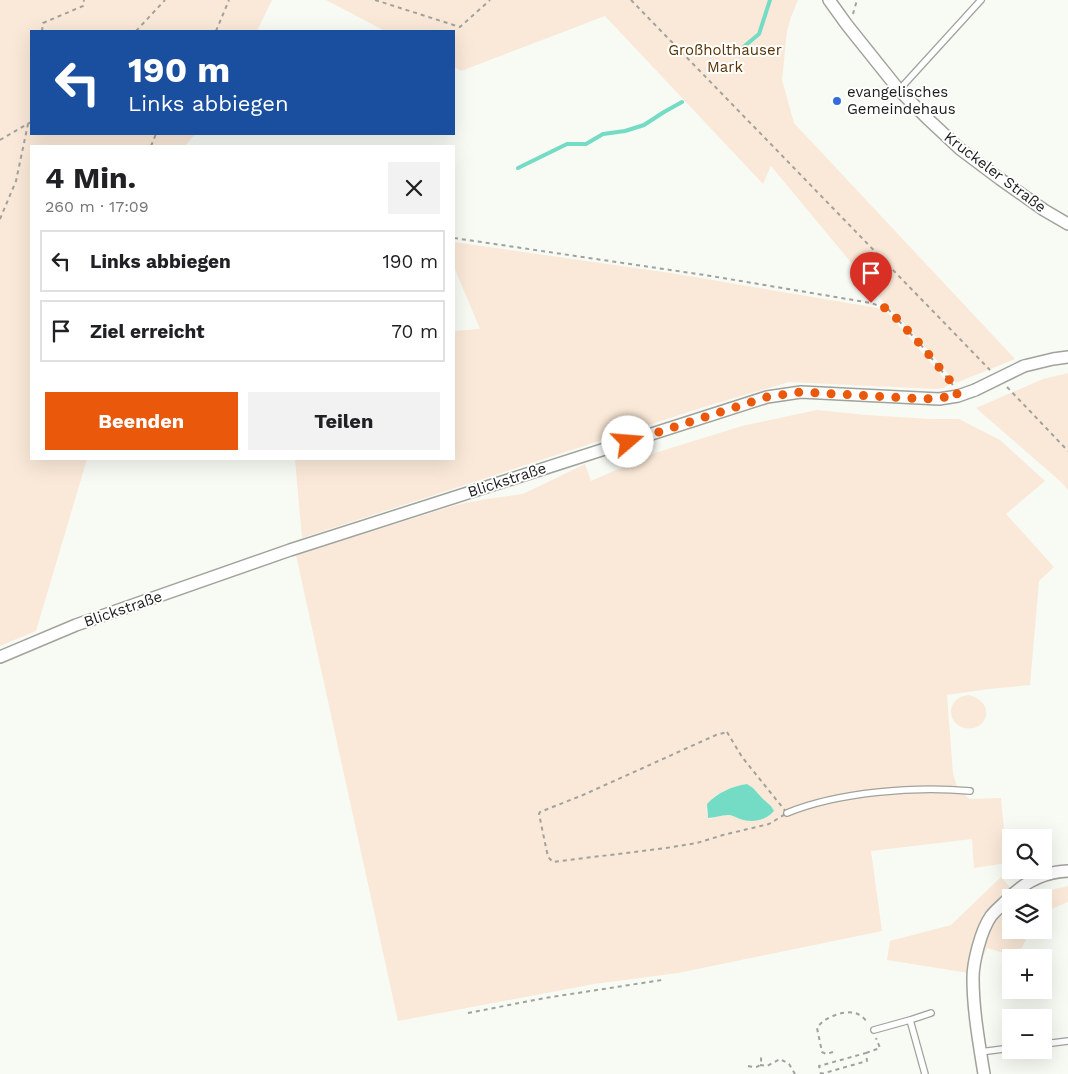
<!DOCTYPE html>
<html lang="de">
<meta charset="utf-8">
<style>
body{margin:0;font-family:"Work Sans",sans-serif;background:#f2f2f2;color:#202124;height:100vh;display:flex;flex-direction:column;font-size:19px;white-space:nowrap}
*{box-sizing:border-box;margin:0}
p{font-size:16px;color:#757577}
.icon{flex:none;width:28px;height:28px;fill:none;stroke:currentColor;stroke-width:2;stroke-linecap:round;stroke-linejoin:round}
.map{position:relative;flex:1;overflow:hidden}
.drawer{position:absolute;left:30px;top:145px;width:425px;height:315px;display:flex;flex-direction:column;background:#fff;border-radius:0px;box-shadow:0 5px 20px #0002}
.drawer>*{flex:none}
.hud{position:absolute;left:30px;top:30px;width:425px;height:105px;border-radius:0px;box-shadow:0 5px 20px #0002;background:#1a4fa0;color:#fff;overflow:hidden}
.controls{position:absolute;left:1002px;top:829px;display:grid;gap:10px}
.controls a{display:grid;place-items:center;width:50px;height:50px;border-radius:0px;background:#fff;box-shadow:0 5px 20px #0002;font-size:25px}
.pin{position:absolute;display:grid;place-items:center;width:42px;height:42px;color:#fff;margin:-51px -21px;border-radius:50% 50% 50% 0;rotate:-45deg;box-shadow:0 0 5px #0007}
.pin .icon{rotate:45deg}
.me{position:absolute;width:55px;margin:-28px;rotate:72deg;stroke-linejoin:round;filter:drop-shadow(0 0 4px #0008)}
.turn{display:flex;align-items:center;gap:18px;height:105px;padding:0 15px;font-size:22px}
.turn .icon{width:65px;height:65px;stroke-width:2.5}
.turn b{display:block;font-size:35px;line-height:42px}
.round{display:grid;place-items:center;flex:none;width:52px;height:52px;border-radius:0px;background:#f2f2f2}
.head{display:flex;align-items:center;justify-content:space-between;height:85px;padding:0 15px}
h1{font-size:30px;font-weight:700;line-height:38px}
.primary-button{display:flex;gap:10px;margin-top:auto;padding:10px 15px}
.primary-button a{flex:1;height:58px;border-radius:0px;background:#ea580c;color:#fff;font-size:20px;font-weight:700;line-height:58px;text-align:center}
.primary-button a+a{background:#f2f2f2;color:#202124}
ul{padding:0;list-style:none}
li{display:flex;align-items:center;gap:15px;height:62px;margin:0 10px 8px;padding:0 5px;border:2px solid #e0e0e0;border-radius:0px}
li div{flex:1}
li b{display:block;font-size:19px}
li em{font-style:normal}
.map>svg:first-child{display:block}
.green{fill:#fae9d8;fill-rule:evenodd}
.water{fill:#74dbc5}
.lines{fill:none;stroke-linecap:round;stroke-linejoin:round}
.stream{stroke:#74dbc5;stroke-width:4}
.lane-casing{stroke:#a0a29c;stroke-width:8}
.street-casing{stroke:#a0a29c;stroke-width:14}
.path{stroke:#a1a29e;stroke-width:2;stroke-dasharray:4 4;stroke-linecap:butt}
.lane{stroke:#fff;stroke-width:5.5}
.street{stroke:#fff;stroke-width:11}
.street-bridge-casing{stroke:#a0a29c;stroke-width:14;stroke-linecap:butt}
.street-bridge{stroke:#fff;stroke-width:11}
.route{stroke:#ea580c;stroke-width:9;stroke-dasharray:0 16.2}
.poi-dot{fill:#356cdb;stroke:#fff;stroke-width:2}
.labels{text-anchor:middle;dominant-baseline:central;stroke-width:4;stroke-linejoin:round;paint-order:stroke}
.park-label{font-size:15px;fill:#5a3404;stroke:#fff}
.poi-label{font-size:15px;fill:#1d1e1c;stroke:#fff;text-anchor:start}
.street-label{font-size:15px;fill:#1d1e1c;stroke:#fff}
</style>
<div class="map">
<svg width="1068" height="1074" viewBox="0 0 1068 1074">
<rect width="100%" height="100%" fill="#f8faf4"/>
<!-- green -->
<path class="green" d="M0 0H272L257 31H31V134H195L185 146H31V459H87L36 631 0 646Z
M326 0H798L791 17 787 31 782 80 794 123 1015 359 956 383 922 343 883 301 771 166 763 184 605 16 461 71 454 67V31H385Z
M454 242 677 274 878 308 888 313 949 384 944 388 936 389 789 382 707 406 302 538 295 459H454V331L480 329 454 267Z
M1068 373V490L1061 482 976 408 1043 379Z
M817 410 866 415 930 419H959L1000 440 1045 481 1006 514 1054 567 1039 581 1030 685 988 689 947 695 953 774 957 786 969 799 1001 798 1007 863 974 868 972 839 871 851 882 931 678 973 594 984 398 1021 296 555 456 505 486 499 523 494 585 464 591 481 655 453 742 426ZM747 784 753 788 763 799 771 806 774 811C766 821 752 821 740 819 736 818 733 815 729 815 723 814 715 818 709 819 697 798 732 786 747 784Z
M969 695C981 698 992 709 983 722 981 725 977 727 974 728 948 733 941 698 969 695Z
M1001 877 1019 897 1011 898V930H1031L1017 957 987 948 975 974 887 960 890 941 951 925Z
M1068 886V902L1044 912V898L1021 897Z"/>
<!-- water -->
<path class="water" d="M747 784 753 788 763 799 771 806 774 811C765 821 752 823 740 819 735 817 732 815 728 815 721 815 715 818 708 818L707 804C717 793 732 786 747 784Z"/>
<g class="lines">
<!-- stream -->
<path class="stream" d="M741 49 759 34 770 0
M518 168 567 144H586L603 134 625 131 644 125 664 112 682 102"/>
<!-- lane casing -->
<g class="lane-casing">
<path id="lane" d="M899 90 981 0
M787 813C838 792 915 786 970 791
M1025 870 1030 881
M910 1020 931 1013
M874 1030 910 1020 925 1074
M1044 1044 1068 1041
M980 1052 1011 1048"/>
</g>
<!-- street casing -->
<g class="street-casing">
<path id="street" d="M829 0 847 25 899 90 929 120 960 149 1000 179 1044 210 1068 224
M1024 366 1053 359 1068 357
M0 657 76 625 290 550 767 397 801 392 939 399 958 396 975 390
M984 1074C979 1043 973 1010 973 978 973 962 981 930 991 916 996 910 1002 905 1007 900 1024 882 1043 872 1068 871"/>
</g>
<!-- path -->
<path class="path" d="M375 0 460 27 490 0
M631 0 990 370
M853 14 857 0
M42 31 43 23 83 6 84 0
M136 31 165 0
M216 31 229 0
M0 140 31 122
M151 146 156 134
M0 219 16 181 28 124
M454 238 711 276 871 303 888 309 921 345 953 385
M1007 387 1068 451
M727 732 742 757 787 813 769 824 723 835 697 843 666 848 553 862 548 857 539 814 540 812 583 795 716 735Z
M468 1013 545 998 662 980
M833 1052 826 1054 822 1052 817 1028C823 1018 843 1010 855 1013 860 1014 865 1019 868 1023
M866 1053 880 1048 876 1038
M760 1065 767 1066 780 1059 789 1064 795 1074
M748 1066C756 1068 762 1068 761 1057
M820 1074H821L867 1061 866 1053 819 1066 821 1074"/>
<!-- lane -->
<use href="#lane" class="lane"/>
<!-- street -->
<use href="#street" class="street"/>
<!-- street-bridge casing -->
<g class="street-bridge-casing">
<path id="street-bridge" d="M975 390 1024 366"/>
</g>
<!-- street-bridge -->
<use href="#street-bridge" class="street-bridge"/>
</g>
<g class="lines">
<!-- route -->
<path class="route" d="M628 442 767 397 801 392 925 399 958 396 952 383 921 345 888 309 871 303"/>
</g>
<!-- markers -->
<circle class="poi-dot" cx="837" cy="101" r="5"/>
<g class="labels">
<!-- park labels -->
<g class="park-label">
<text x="725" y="50">Großholthauser<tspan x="725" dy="17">Mark</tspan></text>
</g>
<!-- poi labels -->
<g class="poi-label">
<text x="847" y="92">evangelisches<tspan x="847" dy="17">Gemeindehaus</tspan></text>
</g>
<!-- street labels -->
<g class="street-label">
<text transform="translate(995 172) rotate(37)">Kruckeler Straße</text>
<text transform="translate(507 480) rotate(-18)">Blickstraße</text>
<text transform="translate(123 609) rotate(-19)">Blickstraße</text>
</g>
</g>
</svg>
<div class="controls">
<a><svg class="icon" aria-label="search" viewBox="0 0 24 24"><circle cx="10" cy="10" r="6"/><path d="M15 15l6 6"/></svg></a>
<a><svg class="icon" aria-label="layers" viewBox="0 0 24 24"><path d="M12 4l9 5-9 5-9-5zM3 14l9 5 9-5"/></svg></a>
<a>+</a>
<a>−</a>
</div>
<div class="pin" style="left:871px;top:303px;background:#d93025"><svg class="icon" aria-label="arrive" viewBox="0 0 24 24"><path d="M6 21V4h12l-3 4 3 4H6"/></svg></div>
<svg class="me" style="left:628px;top:442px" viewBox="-20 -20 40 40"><circle r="19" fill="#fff"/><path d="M0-13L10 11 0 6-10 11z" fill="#ea580c"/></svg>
<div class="hud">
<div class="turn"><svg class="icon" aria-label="left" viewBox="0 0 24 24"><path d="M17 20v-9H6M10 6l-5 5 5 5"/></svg><div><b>190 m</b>Links abbiegen</div></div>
</div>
<section class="drawer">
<div class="head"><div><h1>4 Min.</h1><p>260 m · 17:09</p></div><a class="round"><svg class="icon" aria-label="close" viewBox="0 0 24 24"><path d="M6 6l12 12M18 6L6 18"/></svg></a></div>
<ul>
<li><svg class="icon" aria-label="left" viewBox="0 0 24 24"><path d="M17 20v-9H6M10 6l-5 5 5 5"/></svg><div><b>Links abbiegen</b></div><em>190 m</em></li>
<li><svg class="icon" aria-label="arrive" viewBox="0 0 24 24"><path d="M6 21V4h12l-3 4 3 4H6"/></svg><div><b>Ziel erreicht</b></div><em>70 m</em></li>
</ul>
<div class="primary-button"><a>Beenden</a><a>Teilen</a></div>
</section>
</div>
